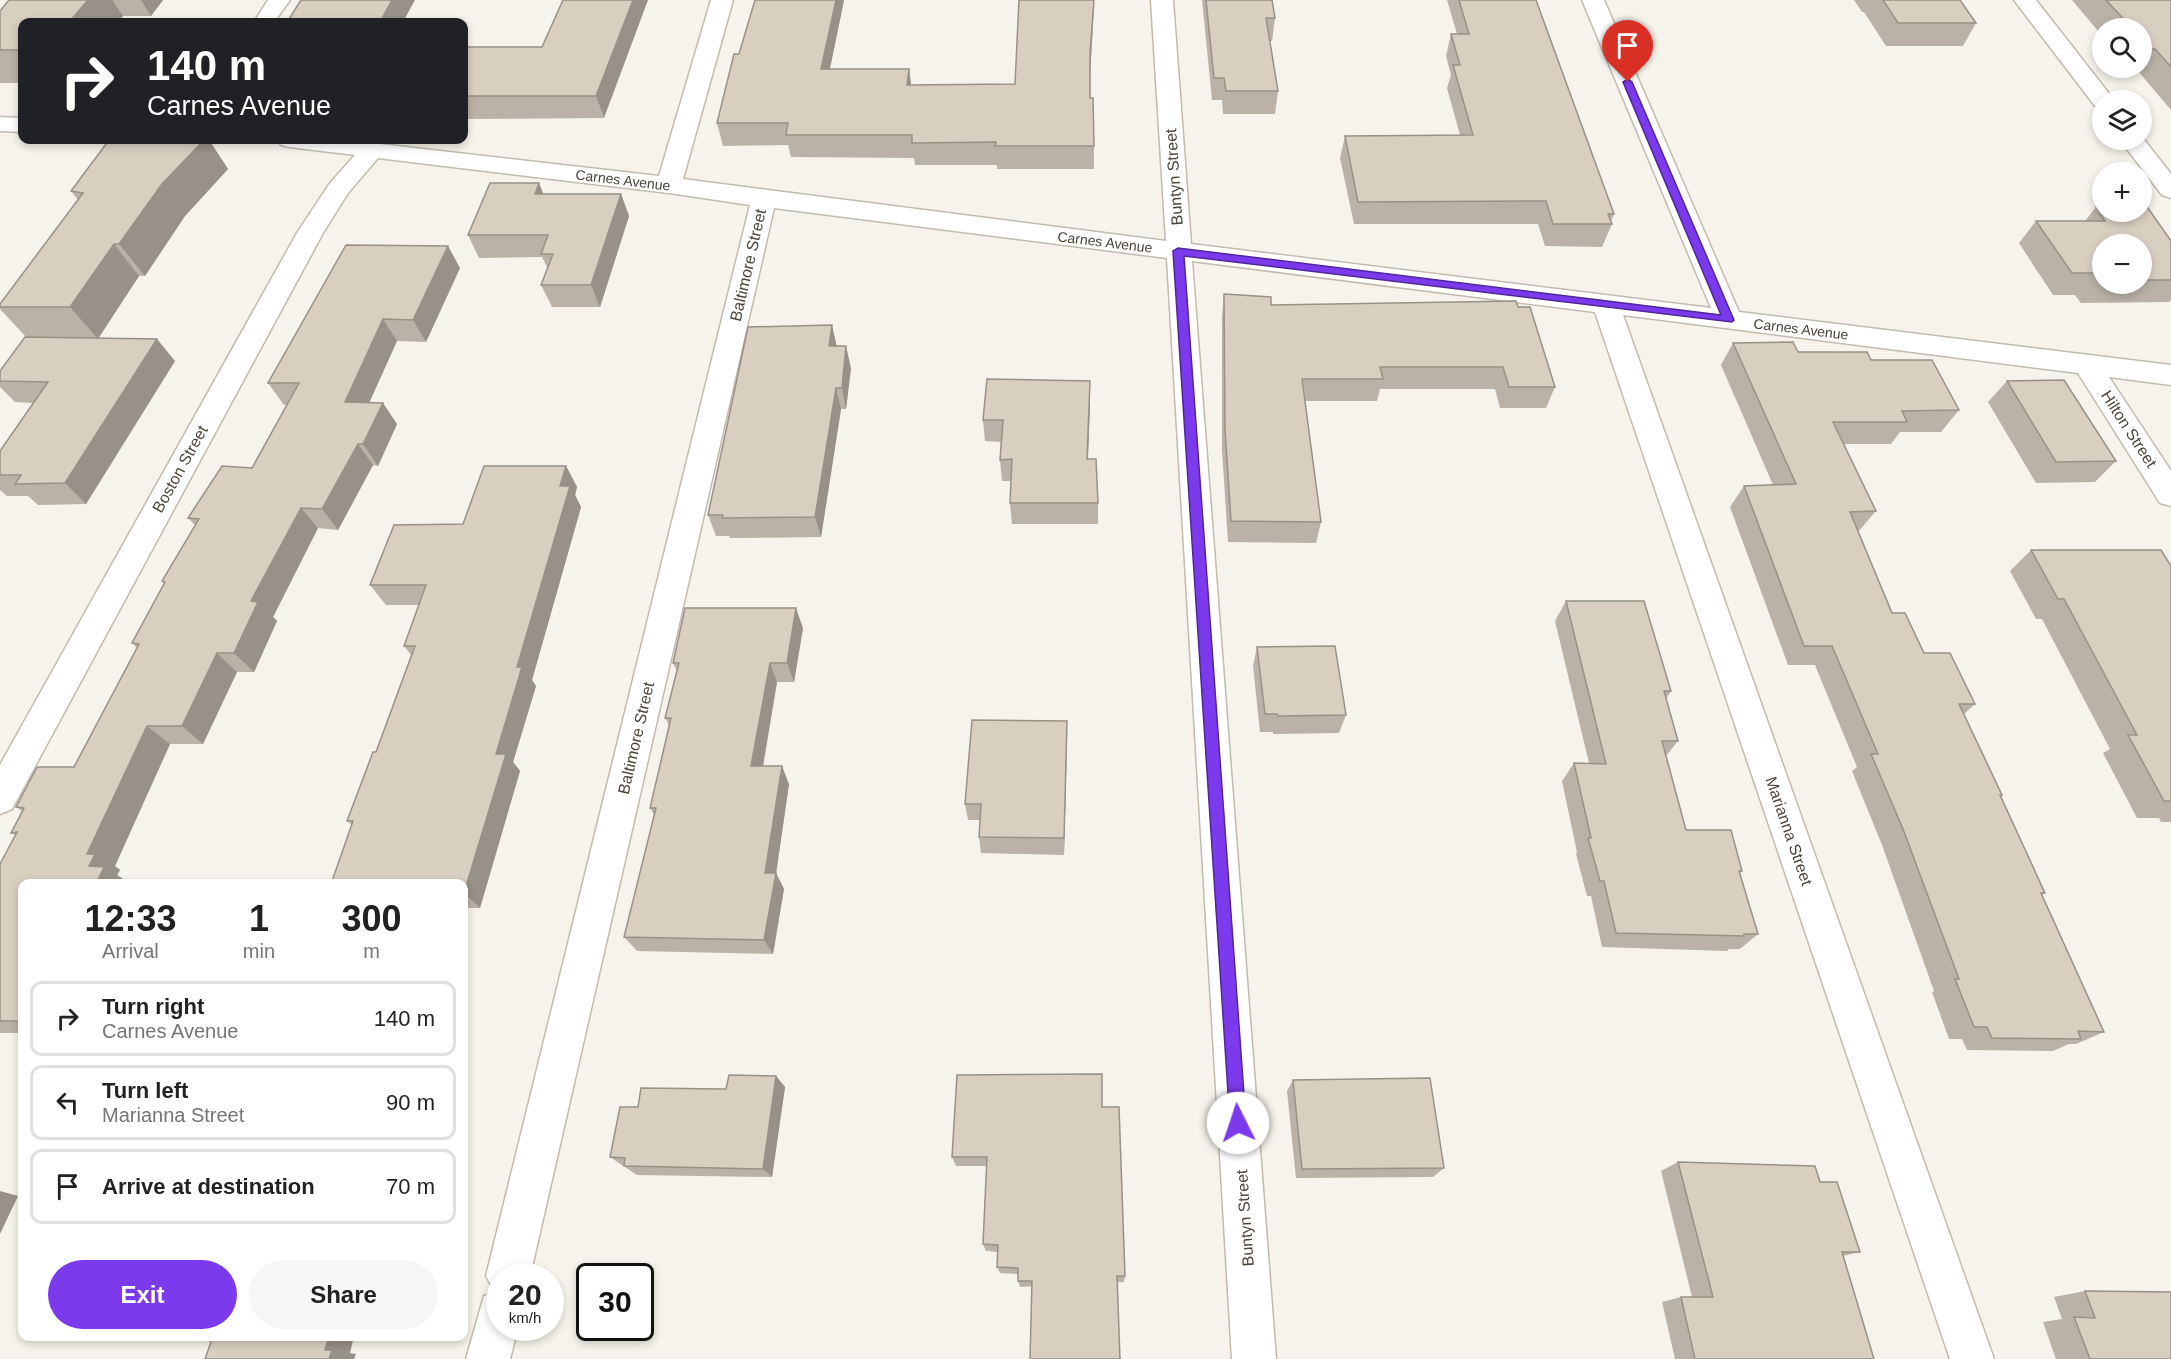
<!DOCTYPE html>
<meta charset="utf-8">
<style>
body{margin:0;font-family:Arial,sans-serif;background:#f6f6f6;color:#222;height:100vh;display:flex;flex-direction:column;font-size:22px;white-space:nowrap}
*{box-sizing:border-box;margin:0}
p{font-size:20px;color:#767676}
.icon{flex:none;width:33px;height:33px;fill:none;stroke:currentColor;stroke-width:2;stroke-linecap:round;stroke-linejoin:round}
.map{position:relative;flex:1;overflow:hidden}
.details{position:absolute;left:18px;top:879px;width:450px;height:462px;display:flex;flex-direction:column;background:#fff;border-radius:12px;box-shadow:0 3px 9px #0003}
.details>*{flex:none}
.hud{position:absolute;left:18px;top:18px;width:450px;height:126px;border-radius:12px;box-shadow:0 3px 9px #0003;background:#202124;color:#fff;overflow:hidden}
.fabs{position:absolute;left:2092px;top:18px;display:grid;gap:12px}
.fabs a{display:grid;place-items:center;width:60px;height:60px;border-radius:50%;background:#fff;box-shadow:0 3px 9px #0003;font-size:30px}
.speed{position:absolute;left:486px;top:1263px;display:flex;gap:12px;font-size:30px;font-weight:700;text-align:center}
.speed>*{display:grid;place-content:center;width:78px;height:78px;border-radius:50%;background:#fff;box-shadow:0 3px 9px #0003;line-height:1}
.speed small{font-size:15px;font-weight:400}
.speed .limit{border:3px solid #111;border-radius:9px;background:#fff;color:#111}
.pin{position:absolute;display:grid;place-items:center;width:51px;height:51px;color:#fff;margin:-62px -26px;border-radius:50% 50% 50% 0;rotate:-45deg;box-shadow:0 0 6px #0007}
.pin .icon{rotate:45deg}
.me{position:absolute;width:66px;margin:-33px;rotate:356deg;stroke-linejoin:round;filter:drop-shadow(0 0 4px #0008)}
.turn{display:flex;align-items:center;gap:21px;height:126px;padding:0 30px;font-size:27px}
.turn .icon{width:78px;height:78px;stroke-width:2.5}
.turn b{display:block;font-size:42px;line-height:51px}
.eta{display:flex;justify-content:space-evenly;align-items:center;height:102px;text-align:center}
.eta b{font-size:36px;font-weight:600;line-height:42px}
.button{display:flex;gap:12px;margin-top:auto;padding:12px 30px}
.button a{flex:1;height:69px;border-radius:36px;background:#7c3aed;color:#fff;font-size:24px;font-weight:600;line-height:69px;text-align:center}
.button a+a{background:#f6f6f6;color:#222}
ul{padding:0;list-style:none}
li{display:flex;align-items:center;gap:18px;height:75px;margin:0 12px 9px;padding:0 18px;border:3px solid #e0e0e0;border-radius:12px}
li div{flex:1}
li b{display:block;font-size:22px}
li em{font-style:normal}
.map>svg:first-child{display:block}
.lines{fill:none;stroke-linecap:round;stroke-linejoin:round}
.street-casing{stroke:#c2bbae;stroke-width:3}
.street{fill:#fff;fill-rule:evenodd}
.wall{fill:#bab2a6;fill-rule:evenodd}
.shaded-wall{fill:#979187}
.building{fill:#d8cfc1;stroke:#979187;stroke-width:1.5}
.route{fill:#7c3aed;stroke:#51269a;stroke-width:1.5}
.labels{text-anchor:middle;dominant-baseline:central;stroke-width:4.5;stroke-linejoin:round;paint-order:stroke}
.far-street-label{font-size:14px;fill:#4b4439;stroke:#fff}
.street-label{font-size:16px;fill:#4b4439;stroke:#fff}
</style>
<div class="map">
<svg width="2171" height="1359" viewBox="0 0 2171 1359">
<rect width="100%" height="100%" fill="#f6f3ec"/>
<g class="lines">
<!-- street casing -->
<g class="street-casing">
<path id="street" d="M268 0H290L274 22H254Z
M711 0H733L683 179 1166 241 1151 0H1173L1191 244 1711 308 1582 0H1604L1739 312 2171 365V385L2109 377 2171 471V506L2160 503 2078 373 1623 315 1994 1359H1950L1595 312 1192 261 1276 1359H1232L1167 258 774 208 530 1276H500V1328H518L510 1359H466L484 1296 495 1292 486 1276 750 205 669 193 378 158 348 193 323 233 12 809 0 814V765L297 233 330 183 355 155 289 147 281 145 278 140H345L659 176Z
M2014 0H2036L2114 100H2103V108L2095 106Z
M0 117 22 118V132L0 131Z
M2142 137 2171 174V198L2162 195 2120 140H2142Z"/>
</g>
<!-- street -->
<use href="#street" class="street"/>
</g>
<!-- wall -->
<path class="wall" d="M9 0H163L151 16H123L118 22H22V83H0V11Z
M563 0 604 118 464 119V47H542Z
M755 0H844L830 69H909L911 85 1015 84 1093 24 1090 74V98L1094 146V169H997V165H915L914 158 791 157 788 145 723 146 717 123 739 54Z
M1202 0H1272L1275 18 1272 41H1270L1278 91 1275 114H1223L1222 100H1212Z
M1447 0H1536L1614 214 1611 221 1612 224 1602 247 1545 246 1538 224H1354L1340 158 1345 136 1460 135 1447 88 1451 75 1446 56 1451 34H1457Z
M1854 0H1960L1976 23 1963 46H1886L1864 12H1862Z
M2072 0H2171V110L2138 71H2133L2130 68H2142V28H2103V37Z
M109 140H209L228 169 185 216 145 276H139L98 338 175 361 86 504 38 505 28 496H7L0 490V451L33 403 15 402 0 387V371L26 337 0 309V304L78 200 71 191Z
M539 183 543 194H621L629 216 600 307H552L541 285 548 269 542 257 479 258 468 235Z
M2096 207 2171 241V300L2169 302 2081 303 2075 295H2053L2019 243 2036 221H2085ZM2103 244H2142V284H2103Z
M460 268 426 342 397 341 369 403 397 424 378 466 373 465 338 530 318 528 273 617 277 621 254 672H237L203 744H170L115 866 120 870 117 875 129 883V884H22V1033H0V864L15 835 11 833 22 811 16 807 74 767 137 648 132 643 164 583 162 581 195 525 188 518 252 468 287 405H284L268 383Z
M1224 294 1271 305 1518 307 1555 387 1546 408H1500L1495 389H1380L1377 401H1305L1321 522 1316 543 1228 542 1222 450V317Z
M1733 343 1798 352 1959 410 1941 432H1900L1891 444H1843L1876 511 1858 532 1892 613 1924 653 1975 704 1964 714 2002 795 2001 796 2045 893 2042 895 2104 1032 2076 1044H2069L2053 1051 1967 1050 1962 1039H1949L1932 992 1934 991 1882 845 1852 771 1857 767 1815 665H1788L1730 507 1744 486 1773 485 1721 365Z
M836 346 851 368 846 409H841L821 537 730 538 729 536H716L708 515Z
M2007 381 2116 461 2095 482 2036 483 1988 402Z
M1090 403 1088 459 1098 503V524H1012L1010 503 1011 481H1002L1000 460 1001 442 985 441 983 420Z
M566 466 577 487 575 495 581 507 532 680 536 686 513 762 520 771 480 908H464V884L352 825 347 821 376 752 411 655 404 646 419 605H386L370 585 463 524Z
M2031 550 2171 566V822H2161L2159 818H2137L2103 753 2110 749 2042 619H2036L2010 571Z
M1566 601 1671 691 1666 699 1678 741 1666 756 1686 830 1742 871 1740 873 1758 934 1740 949H1729L1727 951 1602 947 1591 896H1587L1576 854 1577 852 1562 781 1574 763H1589L1555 621Z
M803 628 794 682H777L763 766 789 784 776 873 784 889 773 954 637 951 624 937 654 815 650 808 669 725 665 718 677 671 673 663Z
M1257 647 1346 715 1339 733 1273 734V732H1260L1253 666Z
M1067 739 1064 855 981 853 979 837 980 820H968L965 804Z
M776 1076 785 1087 772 1177 637 1175 610 1157 638 1107 726 1089Z
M1293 1080 1444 1168 1433 1177 1296 1178 1287 1091Z
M1102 1107 1125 1276 1124 1282 1020 1287 1018 1281V1274L1000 1273 997 1267 998 1252 986 1251 983 1244 987 1166H956L952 1157Z
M1678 1162 1820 1182 1860 1252 1843 1256 1874 1359H1675L1662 1302 1681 1297H1692L1661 1171Z
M2085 1291 2171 1359H2056L2043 1322 2062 1319 2054 1297Z"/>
<!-- shaded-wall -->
<path class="shaded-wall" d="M88 0H112L123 16 118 22H69Z
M141 0H163L151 16Z
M392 0H415L403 22H380Z
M633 0H648L604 118 596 96Z
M836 0H844L825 92 821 69Z
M1094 1 1093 24 1090 75V53Z
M909 69 912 92 907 85Z
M204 140H209L228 169 185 216 145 276 119 244 162 184Z
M539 183 548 206 535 194Z
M621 194 629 216 600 307 591 285Z
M114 244 139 276 98 339 70 307Z
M448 246 460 268 426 342 413 320Z
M383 319 397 341 360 423 345 402Z
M832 325 837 347 829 346Z
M157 339 175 361 86 504 65 483Z
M846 346 851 368 846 409 842 388Z
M1090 381V403L1087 480V459Z
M836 388 841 409 821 537 815 517Z
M383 403 397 424 378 466 363 444Z
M358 444 373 465 338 530 322 509Z
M566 466 577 487 575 495 581 507 532 680 536 686 513 762 520 771 480 908 464 893 496 754 560 486Z
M301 508 318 528 273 617 277 621 254 672 234 653 251 601Z
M796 608 803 628 794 682 787 663Z
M217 653 237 672 203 744 182 726Z
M770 663 777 682 760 784 751 766Z
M1067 721V739L1064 855V838Z
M147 726 170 744 115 866 120 870 117 875 129 883V884H96L89 866 87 854Z
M782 766 789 784 774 888 765 873Z
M776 873 784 889 773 954 764 940Z
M776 1076 785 1087 772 1177 763 1169Z
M0 1191 18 1196 0 1234Z
M329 1336H354L350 1353 356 1354 354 1359H329L325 1350Z"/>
<!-- building -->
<path class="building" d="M9 0H88L69 22H22V50H0V11Z
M301 0H392L380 22H271L273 19H289Z
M563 0H633L596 96H464V47H542Z
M755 0H836L821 69H909L907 85 1015 84 1019 0H1094L1090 53V98H1093L1094 146H995L996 142 912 143V135H786L788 123H717L734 54H739Z
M1206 0H1272L1275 18H1266L1278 91H1226L1224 78H1214Z
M1459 0H1536L1614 214H1608L1612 224H1553L1546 201 1358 202 1345 136 1473 135 1453 65H1460L1451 34H1469Z
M1883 0H1960L1976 23H1898Z
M2106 0H2171V67L2155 49H2150L2142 40V28H2132Z
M109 140H204L162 184 119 244H114L70 307H0V304L83 193 71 191Z
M490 183H539L535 194H621L591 285H541L553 254H541L548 235H468Z
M2096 207H2103V212H2142V208H2148L2171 241V280H2142V244H2103V281H2100L2094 273H2072L2036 221H2105Z
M346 245 448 246 413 320 383 319 345 402 383 403 363 444H358L322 509 301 508 251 601 258 602 234 653H217L182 726H147L87 854H95L89 866 104 867 96 884H22V1021H0V864L17 832 11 833 24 808 16 807 37 767H74L139 644 132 643 165 582 162 581 199 519 188 518 222 466 252 468 299 383H268Z
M1224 294 1271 297V305L1516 301 1518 307H1530L1555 387H1509L1503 367H1380L1383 379H1302L1321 522 1231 521 1225 429Z
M832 325 829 346H846L842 388H836L815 517 722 518 723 515H708L748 327Z
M25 337 157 339 65 483 15 484 21 475H0V451L48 382 0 381V371Z
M1793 342 1798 352H1867L1871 360H1932L1959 410 1902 411 1907 422H1833L1876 511 1850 512 1892 613H1905L1924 653H1950L1975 704H1959L2002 795H2000L2045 893H2041L2104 1032 2078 1031 2081 1039 1992 1038 1987 1027H1974L1955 979H1959L1903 829 1871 754H1878L1832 646H1804L1744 486 1796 484 1733 343Z
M987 379 1090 381 1087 459H1096L1098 503H1010L1012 459 1000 460 1003 420H983Z
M2064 380 2116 461 2056 462 2007 381Z
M484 466H566L560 486H570L517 667H522L496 754H506L464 893V884H331L353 821H347L373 752H376L415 646H404L426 585H370L394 525 463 524Z
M2031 550H2161L2171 566V801H2164L2128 735H2137L2064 599H2058Z
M1566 601H1644L1671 691H1664L1678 741H1662L1686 830H1731L1742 871H1739L1758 934H1744V936L1616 933 1604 881H1600L1588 838H1591L1574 763 1606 764Z
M685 608H796L787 663H770L751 766H782L765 873H776L764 940 624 937 656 808H650L671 718H665L679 663H673Z
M1335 646 1346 715 1278 716 1277 714H1265L1257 647Z
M972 720 1067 721 1064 838 979 837 981 804H965Z
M1102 1074V1107H1119L1125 1276H1117L1120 1359H1030L1032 1281H1018V1268L997 1267 998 1245 983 1244 987 1157H952L957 1075Z
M729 1075 776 1076 763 1169 624 1166 625 1158 610 1157 620 1107H638L641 1088 726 1089Z
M1430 1078 1444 1168 1302 1169 1293 1080Z
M1678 1162 1815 1166 1820 1182H1837L1860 1252H1842L1874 1359H1695L1681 1297H1713Z
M2085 1291 2171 1292V1359H2090L2074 1317 2095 1318Z
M213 1336H329L325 1350H332L329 1359H205Z"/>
<!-- route -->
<path class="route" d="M1628 79 1632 82 1734 320 1732 322 1184 256 1246 1123 1244 1129 1238 1132 1232 1129 1230 1123 1173 251 1178 248 1721 315 1623 82Z"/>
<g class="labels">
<!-- far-street labels -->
<g class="far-street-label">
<text transform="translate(623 180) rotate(7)">Carnes Avenue</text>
<text transform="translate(1105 242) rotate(7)">Carnes Avenue</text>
<text transform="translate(1801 329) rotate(7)">Carnes Avenue</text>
</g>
<!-- street labels -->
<g class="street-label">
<text transform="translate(1174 177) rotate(-94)">Buntyn Street</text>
<text transform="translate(748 265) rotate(-77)">Baltimore Street</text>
<text transform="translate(2129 429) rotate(57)">Hilton Street</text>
<text transform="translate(180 469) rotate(-61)">Boston Street</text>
<text transform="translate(636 738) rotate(-77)">Baltimore Street</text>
<text transform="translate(1789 831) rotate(71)">Marianna Street</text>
<text transform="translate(1245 1218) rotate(-94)">Buntyn Street</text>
</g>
</g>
</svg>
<div class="fabs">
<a><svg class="icon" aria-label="search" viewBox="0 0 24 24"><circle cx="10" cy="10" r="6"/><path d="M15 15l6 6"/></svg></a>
<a><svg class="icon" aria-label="layers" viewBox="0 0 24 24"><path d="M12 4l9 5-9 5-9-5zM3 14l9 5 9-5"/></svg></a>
<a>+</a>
<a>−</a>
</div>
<div class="speed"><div>20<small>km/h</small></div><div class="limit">30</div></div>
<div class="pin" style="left:1628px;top:82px;background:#d93025"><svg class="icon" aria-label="arrive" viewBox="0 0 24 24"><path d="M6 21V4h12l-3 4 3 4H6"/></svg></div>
<svg class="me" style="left:1238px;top:1123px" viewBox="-20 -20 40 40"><circle r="19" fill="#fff"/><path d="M0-13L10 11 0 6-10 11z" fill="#7c3aed"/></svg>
<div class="hud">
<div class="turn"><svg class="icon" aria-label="right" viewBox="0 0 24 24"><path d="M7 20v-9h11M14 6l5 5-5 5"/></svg><div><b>140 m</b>Carnes Avenue</div></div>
</div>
<section class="details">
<div class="eta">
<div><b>12:33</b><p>Arrival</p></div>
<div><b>1</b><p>min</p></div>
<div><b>300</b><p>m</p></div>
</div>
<ul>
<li><svg class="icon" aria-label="right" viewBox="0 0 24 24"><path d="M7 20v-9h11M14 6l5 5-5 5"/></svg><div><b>Turn right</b><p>Carnes Avenue</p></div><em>140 m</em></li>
<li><svg class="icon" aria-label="left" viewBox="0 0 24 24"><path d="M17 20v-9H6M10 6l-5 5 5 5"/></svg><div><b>Turn left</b><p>Marianna Street</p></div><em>90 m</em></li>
<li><svg class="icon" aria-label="arrive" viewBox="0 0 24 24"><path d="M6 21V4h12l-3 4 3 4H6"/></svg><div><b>Arrive at destination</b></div><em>70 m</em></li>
</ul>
<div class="button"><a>Exit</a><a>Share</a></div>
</section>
</div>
